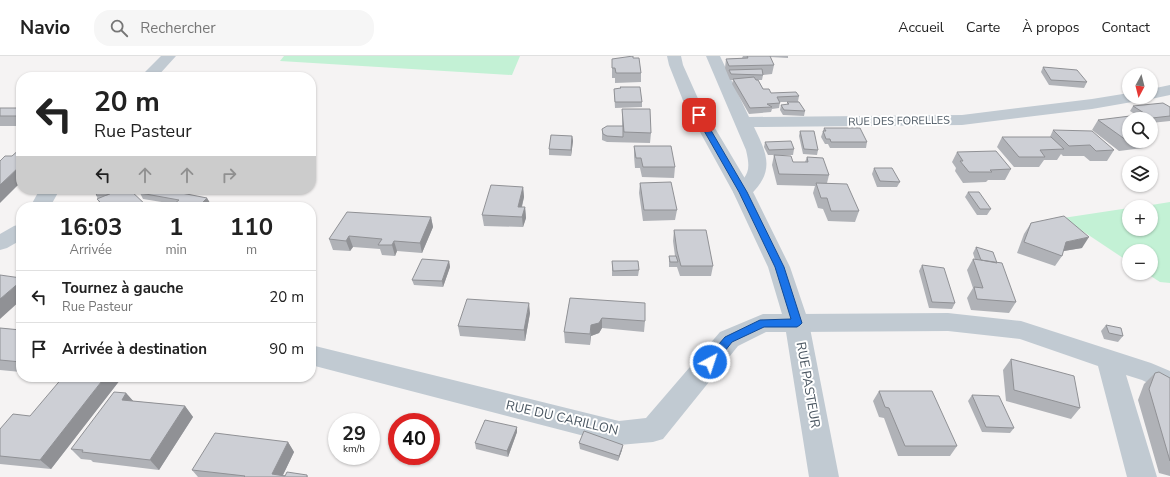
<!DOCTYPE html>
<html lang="fr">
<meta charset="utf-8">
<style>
body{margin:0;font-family:"Nunito Sans",sans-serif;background:#f6f6f6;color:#222;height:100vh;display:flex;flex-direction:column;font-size:15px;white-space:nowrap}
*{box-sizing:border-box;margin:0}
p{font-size:13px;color:#767676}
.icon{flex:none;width:22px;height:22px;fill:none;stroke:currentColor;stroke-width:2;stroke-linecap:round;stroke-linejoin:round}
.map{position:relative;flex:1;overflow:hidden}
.panel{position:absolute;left:16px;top:146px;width:300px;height:180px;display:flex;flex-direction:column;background:#fff;border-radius:16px;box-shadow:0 1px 3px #0004}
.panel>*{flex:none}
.top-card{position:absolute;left:16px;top:16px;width:300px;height:122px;border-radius:16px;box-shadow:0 1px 3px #0004;background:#fff;color:#222;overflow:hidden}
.needle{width:26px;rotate:187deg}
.fabs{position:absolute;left:1122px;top:12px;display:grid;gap:8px}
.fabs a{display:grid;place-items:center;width:36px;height:36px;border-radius:50%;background:#fff;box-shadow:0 1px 3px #0004;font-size:20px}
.speed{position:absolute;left:328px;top:357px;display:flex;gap:8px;font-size:20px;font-weight:700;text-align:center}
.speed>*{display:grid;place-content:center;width:52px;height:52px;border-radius:50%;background:#fff;box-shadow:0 1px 3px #0004;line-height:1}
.speed small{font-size:10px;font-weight:400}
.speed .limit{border:6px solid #d22;background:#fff;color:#111}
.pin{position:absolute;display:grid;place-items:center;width:34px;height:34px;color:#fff;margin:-17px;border-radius:8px;box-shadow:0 2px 6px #0006}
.me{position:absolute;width:44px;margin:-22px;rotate:40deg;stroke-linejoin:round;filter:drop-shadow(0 0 3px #0008)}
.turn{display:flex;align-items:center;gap:14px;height:84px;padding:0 12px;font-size:18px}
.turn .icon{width:52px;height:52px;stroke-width:2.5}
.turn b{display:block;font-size:28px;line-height:34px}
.lanes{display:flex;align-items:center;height:38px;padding:0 12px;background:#0003;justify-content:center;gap:20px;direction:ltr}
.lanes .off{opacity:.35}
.eta{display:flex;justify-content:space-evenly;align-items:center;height:68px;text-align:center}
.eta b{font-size:24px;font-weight:700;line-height:28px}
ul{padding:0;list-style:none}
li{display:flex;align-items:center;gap:12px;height:52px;padding:0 12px;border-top:1px solid #e0e0e0}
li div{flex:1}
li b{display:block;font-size:15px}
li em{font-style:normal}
header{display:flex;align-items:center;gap:24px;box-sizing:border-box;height:56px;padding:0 20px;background:#fff;border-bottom:1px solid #e0e0e0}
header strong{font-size:19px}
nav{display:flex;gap:22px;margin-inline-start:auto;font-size:14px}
.search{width:280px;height:36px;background:#f6f6f6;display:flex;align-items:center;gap:10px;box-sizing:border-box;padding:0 14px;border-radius:16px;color:#767676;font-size:15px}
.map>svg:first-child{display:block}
.green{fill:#c3f1d5}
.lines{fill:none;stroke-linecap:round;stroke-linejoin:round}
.minor{fill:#c1cad2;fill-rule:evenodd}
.tertiary{fill:#c1cad2;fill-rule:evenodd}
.wall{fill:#b0b2b7}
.shaded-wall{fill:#909195}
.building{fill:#cdcfd5;stroke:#909195}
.route{fill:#1a73e8;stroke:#114b97}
.labels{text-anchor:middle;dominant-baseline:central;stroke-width:4;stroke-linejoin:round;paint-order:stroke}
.far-street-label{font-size:11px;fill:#4a5661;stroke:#fff}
.street-label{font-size:13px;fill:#4a5661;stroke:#fff}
</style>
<header>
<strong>Navio</strong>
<div class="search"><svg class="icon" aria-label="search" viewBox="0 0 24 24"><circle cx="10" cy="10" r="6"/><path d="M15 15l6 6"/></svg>Rechercher</div>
<nav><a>Accueil</a><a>Carte</a><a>À propos</a><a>Contact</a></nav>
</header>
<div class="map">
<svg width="1170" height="421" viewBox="0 0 1170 421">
<rect width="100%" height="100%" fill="#f5f3f3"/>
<!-- green -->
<path class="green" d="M284 0H520L512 19 280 5Z
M1170 146V227L1160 226 1146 217H1151V195H1129V206L1063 162 1129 152V173H1151V151H1139Z"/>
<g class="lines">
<!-- minor -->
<path class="minor" d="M706 0H720L749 61 962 59 1092 43 1129 37V41H1140L1138 44 1132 46 1092 53 962 69 754 71C765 94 775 112 755 134 749 141 745 142 736 140L733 136C746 118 752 119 746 94Z
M1170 29V39L1151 43 1145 41H1151V33Z
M948 257 1021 265 1151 307 1170 315V338L1142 324 1126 319 1157 421H1127L1098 310 1020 283 948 275 797 276 789 273 785 267 789 261 797 258Z"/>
<!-- tertiary -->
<path class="tertiary" d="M161 0H176L157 21H140Z
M667 0H681L683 9 700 47 753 136 790 211 809 267 839 421H809L786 276H766L738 290 663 383 653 386 619 389 311 309V289L619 365 646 362 720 276 763 258H782L768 211 733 136 684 47 669 9Z
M40 133H60L50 151H30Z
M21 168V184L7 192 0 194V178L14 170Z"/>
</g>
<!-- wall -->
<path class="wall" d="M743 0H788V2L770 1 774 9 772 18 763 19 762 24H758L763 33 771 37 799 40 798 45 805 55 804 60 783 59 780 54 781 49H787V46H780L779 52 772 53 771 56 749 58 732 28 733 24H730L725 12 726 3 742 2Z
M633 2 641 17V26L615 27V22H612V3Z
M1043 11 1087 26 1084 32 1049 29 1041 16Z
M614 33 642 46V51L615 52Z
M1133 50 1170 51V65L1151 67V63H1142L1130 55Z
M0 52H21V70H0Z
M622 53 651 77 650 87 607 86 602 84V73L622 70Z
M1129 63V85H1148L1143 92 1119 95 1092 74 1098 64Z
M824 72 867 86 866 92H830L828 88H825L821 81Z
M1053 74 1114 94 1107 105H1090L1084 100H1063L1061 98 1057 104H1044L1039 111H1014L997 91 1002 81H1050Z
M800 75 818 94 817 99 803 98 799 80Z
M572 80 573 85 571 100 549 99V93Z
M765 86 794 93 793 99H768L764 91Z
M634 90 675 111 674 122 642 121 640 112H635L634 100Z
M957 96 1011 113 1005 124H988L986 126 963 127 955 115 956 112 952 106Z
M774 99 793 106H805L807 101 829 119 827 127 859 155 855 166 828 165 823 153 818 152 813 137 815 130 777 129 772 109Z
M874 112 900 126 897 131H877L872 118Z
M640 127 677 154 675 164 643 165 639 137Z
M523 131 524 141 522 151H525L526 162 523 171 484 170 482 159Z
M95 133H133L131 135 148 151H102L97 143H98L96 139 98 136H97Z
M968 136 991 153 987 159H977L965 141Z
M140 137 207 142 210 147 206 151H176L174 148 143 143Z
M431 161 433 171 422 197 397 195 395 200 382 199 380 193 353 191 350 195 333 194 329 183Z
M1031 167 1082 192 1063 195 1062 200 1055 210 1017 197 1024 178Z
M674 174 713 210 711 220H680L677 211H669V200H675L673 185Z
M976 191 997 207 1016 246 1009 257 971 254 967 242 973 232 967 214 973 203 975 204 973 197Z
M449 205 450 211 443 231 414 229 412 224Z
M612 205 639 214 638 220H612Z
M922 209 955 247 952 253 929 252 919 215Z
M570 242 645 265 644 276 602 272 599 277 591 280 590 289 565 287 564 276Z
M530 257 525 285 460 280 458 270Z
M1106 269 1123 280 1118 286 1104 283 1101 275Z
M0 272 21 274V316L0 314Z
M1011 303 1080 352 1071 363 1006 345 1003 314Z
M1155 317 1170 322V420L1159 417 1138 344 1144 328Z
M120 324 51 413 0 408V373L30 360Z
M879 335 957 390 950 400H898L884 362 879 361 873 345Z
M126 337 133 345 185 350 193 361 159 414 93 406 91 404 81 403 71 393Z
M972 339 1014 372 1010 377 982 376 968 345Z
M517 371V376L508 401 476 393 475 387Z
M288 386 294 396 283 419H307L308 421H198L192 414Z
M579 387 622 394 618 405 580 393Z"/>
<!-- shaded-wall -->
<path class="shaded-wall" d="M572 80 573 85 571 100V94Z
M21 109V126L0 147V129Z
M523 131 524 141 519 161 518 151Z
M207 142 210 147 206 151H198Z
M525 151 526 162 523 171 522 161Z
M431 161 433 171 422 197 420 187Z
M349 180 353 191 350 195 346 185Z
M1089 181 1082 192 1058 196 1066 186Z
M394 185 397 195 395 200 392 189Z
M449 205 450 211 443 231 442 225Z
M21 225V244L0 263V243Z
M529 247 530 257 525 285 524 274Z
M602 262V272L599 277 591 280 590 289 591 269Z
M105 321H117L120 324 51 413 40 404Z
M126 337 135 347 122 344Z
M185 350 193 361 159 414 150 404Z
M517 371V376L508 401 507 395Z
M288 386 294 396 282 421 272 418Z
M623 389 622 394 618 405 619 400Z"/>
<!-- building -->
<path class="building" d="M633 0V2H639L641 17H616L615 12H612V3Z
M747 0H770L774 9 729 10 726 3 748 2Z
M1043 11 1077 14 1087 26 1051 24Z
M762 13 763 19 731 18 729 14Z
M754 21 756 24H758L763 33H769L771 37 796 36 799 40 777 41 780 47 767 48 772 51 750 52 733 23Z
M620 31H640L642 46H615L614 33 621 32Z
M787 46H799L805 55 784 54 781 49 789 48Z
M1163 47 1170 51V60L1152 62 1133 50Z
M0 52H21V60H0Z
M622 53H650L651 77 624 76Z
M1130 60 1134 63H1129V84H1126L1098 64Z
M607 70H623V81L607 80 603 78 602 73Z
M824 72H860L867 86H831L830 83H826L823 75H826Z
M1053 74 1092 75 1114 94 1096 95 1090 89 1069 90Z
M800 75H814L818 94 804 93Z
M551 79 572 80 571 94 549 93Z
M1002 81H1051L1064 93 1040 94 1045 101H1019Z
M791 85 794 93 769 94 765 86Z
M634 90H671L675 111H643L641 102H636Z
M21 92V109L0 129V105L5 100H12Z
M996 95 1011 113 990 114 992 116H969L960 105H963L957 96Z
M774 99 791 100 793 106H808L807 101 823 102 829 119 779 118Z
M874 112H892L900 126 880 125Z
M671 126 677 154H644L640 127Z
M816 127 847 128 859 155H831L827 142H821Z
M491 129 523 131 518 151H525L522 161 482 159Z
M101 133H121L107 139H96Z
M121 133H129L148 151H105L97 143Z
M145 133H161L207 142 198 151H188L174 148 179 144 140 137Z
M968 136H979L991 153H980Z
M347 156 431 161 420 187 394 185 392 189H378L382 183 349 180 346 185 329 183Z
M1064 160 1089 181 1066 186 1062 200 1024 186 1031 167Z
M674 174H706L713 210H681L677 195Z
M976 191 993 196 997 207 981 204Z
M669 200H676L678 206H670Z
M422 203 449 205 442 225 412 224Z
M973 203 1002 207 1016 246 977 243 974 231 983 232Z
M612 205H638L639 214 613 215Z
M922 209 944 212 955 247 932 246Z
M0 219 21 222V225L0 243Z
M570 242 645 247V265L602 262 599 267 591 269 590 278 564 276Z
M467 243 529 247 524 274 458 270Z
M1106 269 1121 272 1123 280 1109 277Z
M0 272 21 274V306L0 304Z
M1011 303 1074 320 1080 352 1014 334Z
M1159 316 1170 322V405L1149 333 1155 317Z
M63 321H105L40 404 0 400V373L13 358 30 360Z
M879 335H932L957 390H905L889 352 885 351Z
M114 336 126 337 122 344 185 350 150 404 82 396 83 394 71 393Z
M972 339 999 340 1014 372 986 371Z
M485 364 517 371 507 395 475 387Z
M584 375 623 389 619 400 579 387Z
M215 377 288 386 272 418 285 420 287 416 307 419V421H244L245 420 192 414Z"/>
<!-- route -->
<path class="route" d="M699 57 702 59 747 136 784 211 802 267 800 269 797 271H764L732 286 714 309 710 310 706 309 705 306 706 303 725 281 760 264 791 263 775 211 739 136 695 59Z"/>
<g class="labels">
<!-- far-street labels -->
<g class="far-street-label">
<text transform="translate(899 65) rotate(-1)">RUE DES FORELLES</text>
</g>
<!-- street labels -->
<g class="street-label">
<text transform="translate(808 329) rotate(80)">RUE PASTEUR</text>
<text transform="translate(562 362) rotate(13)">RUE DU CARILLON</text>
</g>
</g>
</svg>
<div class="fabs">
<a><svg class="needle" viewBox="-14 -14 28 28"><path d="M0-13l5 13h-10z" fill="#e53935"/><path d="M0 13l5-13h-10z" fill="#767676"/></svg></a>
<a><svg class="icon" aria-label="search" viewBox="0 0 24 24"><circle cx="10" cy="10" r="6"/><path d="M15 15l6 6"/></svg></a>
<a><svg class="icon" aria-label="layers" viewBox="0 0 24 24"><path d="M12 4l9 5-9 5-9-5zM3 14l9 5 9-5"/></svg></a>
<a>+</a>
<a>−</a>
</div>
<div class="speed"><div>29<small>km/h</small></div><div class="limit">40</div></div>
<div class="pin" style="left:699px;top:59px;background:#d93025"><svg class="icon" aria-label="arrive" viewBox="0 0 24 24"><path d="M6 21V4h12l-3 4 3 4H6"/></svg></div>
<svg class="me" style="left:710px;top:306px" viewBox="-20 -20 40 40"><circle r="17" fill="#1a73e8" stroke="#fff" stroke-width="3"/><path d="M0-11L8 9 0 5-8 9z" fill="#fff"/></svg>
<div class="top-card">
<div class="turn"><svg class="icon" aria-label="left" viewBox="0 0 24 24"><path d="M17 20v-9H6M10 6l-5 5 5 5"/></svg><div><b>20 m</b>Rue Pasteur</div></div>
<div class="lanes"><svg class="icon" aria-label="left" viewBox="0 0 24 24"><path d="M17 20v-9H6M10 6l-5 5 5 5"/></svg><svg class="icon off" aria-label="ahead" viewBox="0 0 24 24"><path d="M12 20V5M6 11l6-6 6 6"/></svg><svg class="icon off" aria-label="ahead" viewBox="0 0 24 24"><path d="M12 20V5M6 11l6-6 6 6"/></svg><svg class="icon off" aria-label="right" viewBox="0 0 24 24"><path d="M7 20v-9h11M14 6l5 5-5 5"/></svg></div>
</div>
<section class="panel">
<div class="eta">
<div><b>16:03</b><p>Arrivée</p></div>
<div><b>1</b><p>min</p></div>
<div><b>110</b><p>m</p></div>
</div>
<ul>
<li><svg class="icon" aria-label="left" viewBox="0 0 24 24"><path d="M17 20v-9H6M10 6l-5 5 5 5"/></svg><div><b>Tournez à gauche</b><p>Rue Pasteur</p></div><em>20 m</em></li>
<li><svg class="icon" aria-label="arrive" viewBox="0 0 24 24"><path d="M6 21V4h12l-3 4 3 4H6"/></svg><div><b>Arrivée à destination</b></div><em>90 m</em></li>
</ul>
</section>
</div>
